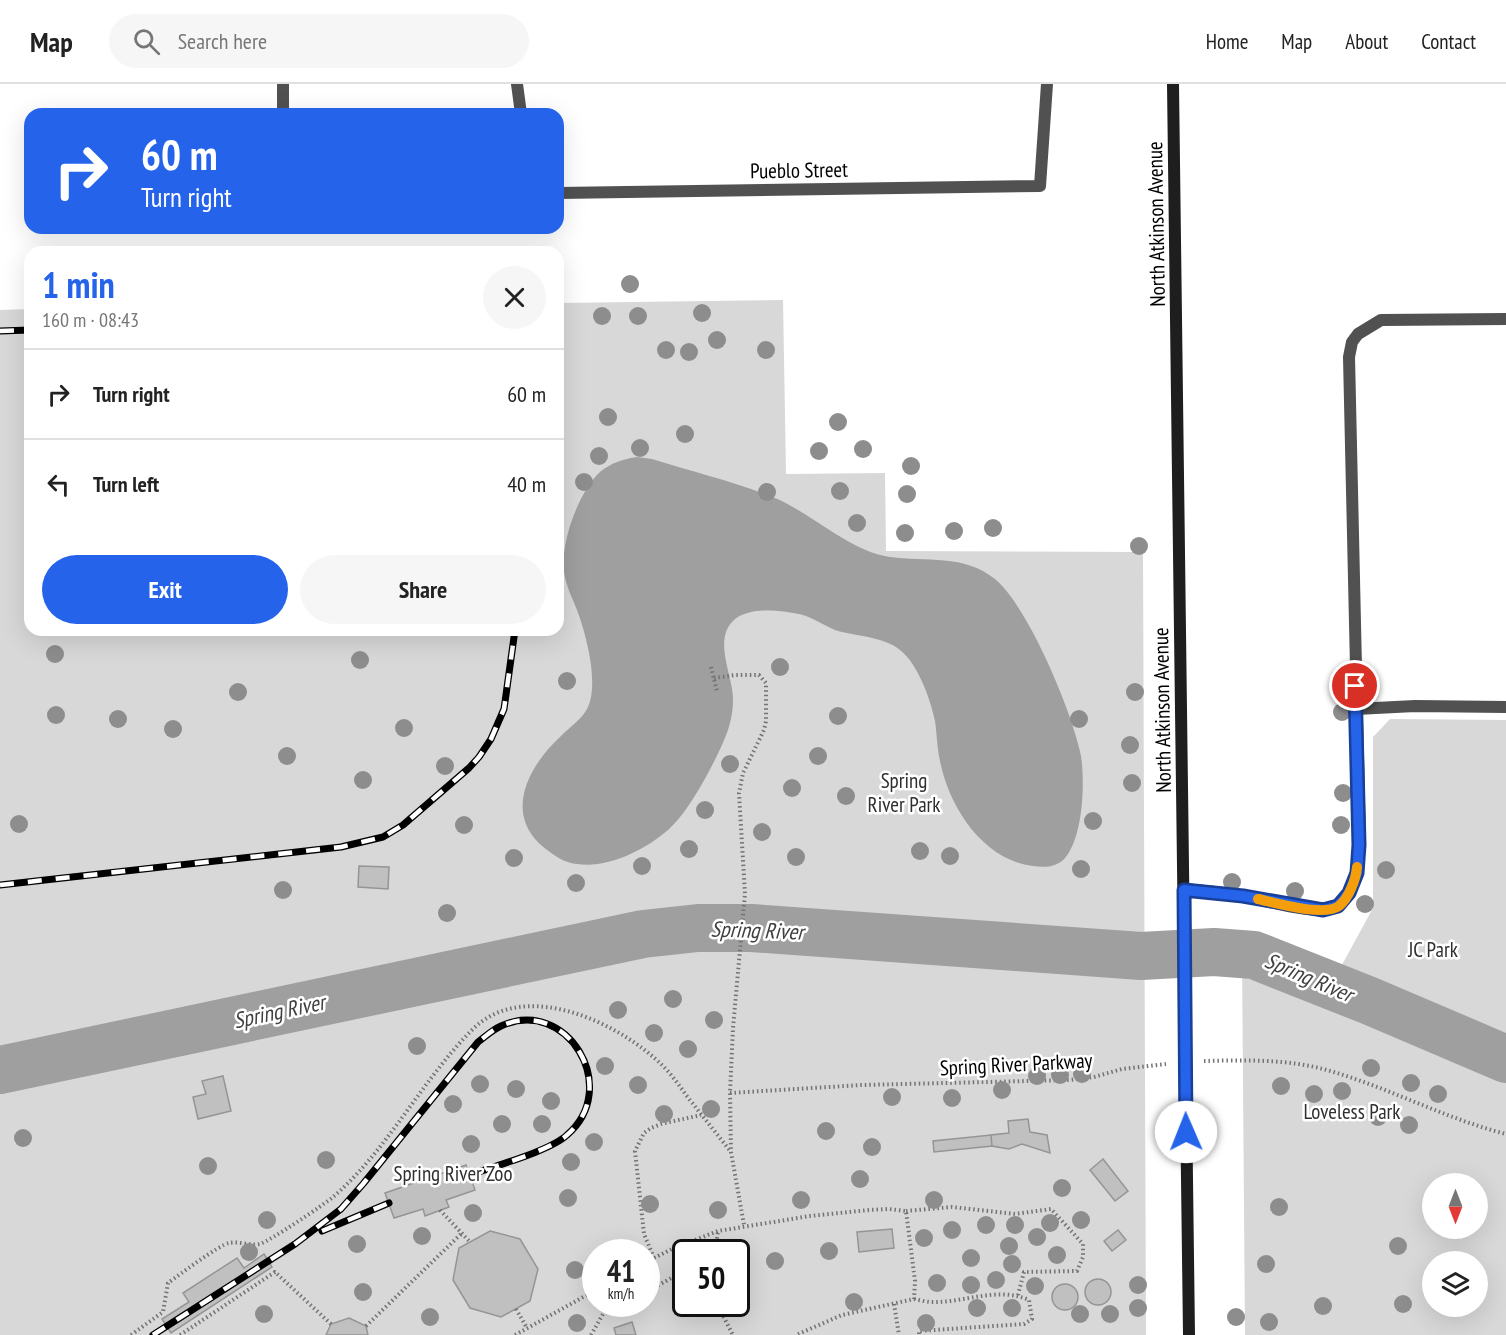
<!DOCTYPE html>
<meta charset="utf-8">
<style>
body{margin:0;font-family:"PT Sans Narrow",sans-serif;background:#f6f6f6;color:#222;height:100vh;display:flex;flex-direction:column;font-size:22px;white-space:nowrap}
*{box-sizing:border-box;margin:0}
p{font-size:20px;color:#767676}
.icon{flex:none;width:33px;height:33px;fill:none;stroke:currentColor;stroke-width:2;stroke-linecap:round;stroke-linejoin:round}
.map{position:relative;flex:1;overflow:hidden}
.sheet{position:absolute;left:24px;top:162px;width:540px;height:390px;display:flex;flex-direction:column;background:#fff;border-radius:18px;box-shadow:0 6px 24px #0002}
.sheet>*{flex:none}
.banner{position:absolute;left:24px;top:24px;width:540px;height:126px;border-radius:18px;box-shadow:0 6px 24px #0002;background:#2563eb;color:#fff;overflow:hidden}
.needle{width:39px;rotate:180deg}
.buttons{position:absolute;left:1422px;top:1089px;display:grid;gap:12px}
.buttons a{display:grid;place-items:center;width:66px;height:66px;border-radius:50%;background:#fff;box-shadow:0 6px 24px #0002;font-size:30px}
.speed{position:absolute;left:582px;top:1155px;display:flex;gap:12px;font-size:30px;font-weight:700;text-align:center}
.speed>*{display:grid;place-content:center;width:78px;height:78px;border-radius:50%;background:#fff;box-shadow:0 6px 24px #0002;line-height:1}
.speed small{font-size:15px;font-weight:400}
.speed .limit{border:3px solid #111;border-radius:9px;background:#fff;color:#111}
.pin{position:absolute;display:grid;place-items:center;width:51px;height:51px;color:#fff;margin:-26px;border:3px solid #fff;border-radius:50%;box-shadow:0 2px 6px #0007}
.me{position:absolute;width:66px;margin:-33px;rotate:359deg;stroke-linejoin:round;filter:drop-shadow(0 0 4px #0008)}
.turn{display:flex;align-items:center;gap:21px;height:126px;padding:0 18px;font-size:27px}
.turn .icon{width:78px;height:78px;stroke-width:2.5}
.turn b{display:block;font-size:42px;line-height:51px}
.round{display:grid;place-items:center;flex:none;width:63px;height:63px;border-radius:32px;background:#f6f6f6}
.overview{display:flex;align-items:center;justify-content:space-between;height:102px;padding:0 18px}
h1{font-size:36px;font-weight:700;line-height:45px;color:#2563eb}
.action{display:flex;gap:12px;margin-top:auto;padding:12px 18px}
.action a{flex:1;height:69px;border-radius:36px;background:#2563eb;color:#fff;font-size:24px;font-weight:700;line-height:69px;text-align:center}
.action a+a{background:#f6f6f6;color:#222}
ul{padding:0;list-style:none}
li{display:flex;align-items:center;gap:18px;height:90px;padding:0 18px;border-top:2px solid #e0e0e0}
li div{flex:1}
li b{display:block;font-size:22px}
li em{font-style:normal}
header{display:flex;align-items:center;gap:36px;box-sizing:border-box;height:84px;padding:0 30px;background:#fff;border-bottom:2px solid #e0e0e0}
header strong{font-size:28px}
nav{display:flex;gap:33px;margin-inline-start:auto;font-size:21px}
.search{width:420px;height:54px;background:#f6f6f6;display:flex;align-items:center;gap:15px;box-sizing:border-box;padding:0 21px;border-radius:33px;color:#767676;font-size:22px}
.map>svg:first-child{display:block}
.green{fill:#d8d8d8;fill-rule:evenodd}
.water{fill:#9f9f9f}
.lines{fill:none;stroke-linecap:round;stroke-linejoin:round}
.river{stroke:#9f9f9f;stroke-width:48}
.building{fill:#c0c0c0;stroke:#959595;stroke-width:1.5}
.path{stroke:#737373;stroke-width:4;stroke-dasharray:1.5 3;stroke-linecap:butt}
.service{stroke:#515151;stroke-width:12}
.minor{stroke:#515151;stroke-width:12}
.secondary{stroke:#1e1e1e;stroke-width:12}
.rail-casing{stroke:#000;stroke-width:7}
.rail{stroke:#fff;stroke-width:4.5;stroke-dasharray:14;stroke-linecap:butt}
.tree{fill:#8d8d8d}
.route-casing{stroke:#184099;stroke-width:15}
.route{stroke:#2563eb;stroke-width:10}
.slow{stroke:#f59e0b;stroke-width:10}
.labels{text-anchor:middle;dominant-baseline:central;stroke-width:5;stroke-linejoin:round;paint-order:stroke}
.street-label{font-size:21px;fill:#000;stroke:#fff}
.park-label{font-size:21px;fill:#2f2f2f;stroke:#fff}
.water-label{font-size:22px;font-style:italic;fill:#404040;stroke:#fff}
</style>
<header>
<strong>Map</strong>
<div class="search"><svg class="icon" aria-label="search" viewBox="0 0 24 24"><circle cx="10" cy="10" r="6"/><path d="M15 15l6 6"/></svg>Search here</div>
<nav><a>Home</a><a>Map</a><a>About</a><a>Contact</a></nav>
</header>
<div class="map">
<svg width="1506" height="1251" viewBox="0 0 1506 1251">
<rect width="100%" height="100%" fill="#fff"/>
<!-- green -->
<path class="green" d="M783 216 786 390 885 389 886 467 1143 468 1146 1251H0V226L30 225V546H558V219ZM596 1168H646V1220H596ZM686 1168H736V1220H686Z
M1390 635 1506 636V1251H1245L1242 870 1254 871 1331 901 1373 824V653ZM1432 1100H1478V1144H1432ZM1432 1178H1478V1222H1432Z"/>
<!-- water -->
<path class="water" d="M637 373 652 375C693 388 736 398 775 414 813 430 849 467 890 473 926 478 964 470 995 495 1028 522 1073 630 1081 672 1085 699 1083 747 1068 770 1060 783 1047 784 1033 782 983 776 949 723 940 677 937 664 937 650 935 637 931 617 921 590 908 574 890 551 860 554 835 546 823 541 812 533 799 530 780 526 746 522 732 538 716 555 729 585 732 605 735 620 731 640 725 654 714 680 689 728 668 746 645 766 607 785 577 780 566 779 558 774 550 768 501 735 526 684 561 652 570 643 583 634 588 623 599 598 586 550 577 526 572 513 566 502 564 488 560 459 579 407 600 388 611 379 623 375 637 373Z"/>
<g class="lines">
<!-- river -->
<path class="river" d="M0 986 643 850 698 844H751L1141 872 1214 868 1254 871 1370 917 1506 975"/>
</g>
<!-- building -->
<path class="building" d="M359 782 389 783 388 805 358 803Z
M223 992 231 1027 198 1035 193 1013 206 1010 202 997Z
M1028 1035 1030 1048 1047 1051 1050 1069 1022 1060 1009 1065 992 1062 991 1051 1009 1049 1008 1037Z
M991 1051 992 1062 934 1068 933 1057Z
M1103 1075 1128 1107 1115 1117 1090 1086Z
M466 1081 475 1106 446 1116 449 1123 425 1132 423 1125 394 1134 385 1109Z
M892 1145 894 1164 859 1168 857 1148Z
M1118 1146 1126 1156 1112 1167 1104 1157Z
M490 1147 520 1155 538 1185 530 1217 501 1233 470 1224 453 1196 459 1164Z
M264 1170 272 1183 171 1249 162 1235 189 1218 183 1209 237 1174 244 1184Z
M1085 1208a13 13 0 1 1 26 0a13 13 0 1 1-26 0Z
M1052 1213a13 13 0 1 1 26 0a13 13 0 1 1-26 0Z
M349 1234 366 1242 368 1251H326L331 1240Z
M632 1238 636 1251H616L614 1244Z"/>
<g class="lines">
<!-- path -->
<path class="path" d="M711 583 717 607
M714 594 735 591H759L766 599V637L764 646 743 689 739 709 745 810 733 944 730 1009 731 1068 744 1141
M1204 977C1243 976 1285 975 1323 985 1386 1002 1443 1034 1506 1050
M730 1009 862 1001 1070 996 1094 993 1122 985 1166 980
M440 1126 470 1158
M906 1127 952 1123 1015 1130 1051 1125 1083 1160V1173L1077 1187 1024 1188 1018 1211
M715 1168 718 1147
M654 1174 644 1150 635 1067 644 1049 651 1044 661 1040 701 1031
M646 1178 672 1165 718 1147 810 1132 869 1126 889 1125 906 1127 915 1197 914 1215 842 1231 796 1251
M646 1208 686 1186
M914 1215C920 1216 926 1218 932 1218 965 1219 997 1202 1029 1216L1032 1235 1024 1240 919 1247V1251
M719 1220V1224L733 1251
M894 1220 899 1251
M516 1225 527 1244
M366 1242 461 1150
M131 1251 163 1228 168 1199C179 1191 219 1161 229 1159 239 1157 250 1162 260 1160 268 1158 325 1120 333 1113 387 1067 422 996 472 946 524 893 620 939 663 982 672 991 679 1001 686 1011 701 1030 716 1049 731 1068
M180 1251 275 1188 331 1240
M515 1251 596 1206
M591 1251 603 1230 624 1220"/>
<!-- service -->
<path class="service" d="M1356 625 1415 622 1506 623
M1184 805C1204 807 1224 808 1244 812 1264 816 1323 834 1339 821 1356 807 1357 781 1360 761L1349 273 1352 258 1358 250 1381 236 1506 235"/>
<!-- minor -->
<path class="minor" d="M283 0V30
M517 0 521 30
M558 109 1040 102 1047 0"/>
<!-- secondary -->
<path class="secondary" d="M1173 0 1189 1251"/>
<!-- rail casing -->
<g class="rail-casing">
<path id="rail" d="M0 247 30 246
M0 801 341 763 383 753 403 741 469 684 479 673 491 655 504 625 515 546
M322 1147 389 1119
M153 1251 295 1160 341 1125 363 1100 478 958C485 953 492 946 501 942 567 912 622 1004 567 1051 550 1067 494 1082 470 1091"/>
</g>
<!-- rail -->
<use href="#rail" class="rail"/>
</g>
<!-- trees -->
<g class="tree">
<circle cx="630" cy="200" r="9"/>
<circle cx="702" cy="229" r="9"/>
<circle cx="602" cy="232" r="9"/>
<circle cx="638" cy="232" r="9"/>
<circle cx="717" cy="256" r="9"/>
<circle cx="666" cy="266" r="9"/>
<circle cx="766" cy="266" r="9"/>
<circle cx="689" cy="268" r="9"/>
<circle cx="608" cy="333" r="9"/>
<circle cx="838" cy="338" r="9"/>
<circle cx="685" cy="350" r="9"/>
<circle cx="640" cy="364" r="9"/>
<circle cx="863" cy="365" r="9"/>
<circle cx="819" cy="367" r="9"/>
<circle cx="599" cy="372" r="9"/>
<circle cx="911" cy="382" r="9"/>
<circle cx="584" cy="398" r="9"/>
<circle cx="840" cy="407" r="9"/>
<circle cx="767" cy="408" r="9"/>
<circle cx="907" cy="410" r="9"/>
<circle cx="857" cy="439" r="9"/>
<circle cx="993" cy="444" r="9"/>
<circle cx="954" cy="447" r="9"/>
<circle cx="905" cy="449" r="9"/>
<circle cx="1139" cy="462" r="9"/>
<circle cx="55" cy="570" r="9"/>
<circle cx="360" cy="576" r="9"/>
<circle cx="780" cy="583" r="9"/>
<circle cx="567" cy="597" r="9"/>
<circle cx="238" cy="608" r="9"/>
<circle cx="1135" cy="608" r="9"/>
<circle cx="1342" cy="628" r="9"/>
<circle cx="56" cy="631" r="9"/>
<circle cx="838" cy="632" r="9"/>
<circle cx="118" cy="635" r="9"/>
<circle cx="1079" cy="635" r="9"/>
<circle cx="404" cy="644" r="9"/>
<circle cx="173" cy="645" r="9"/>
<circle cx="1130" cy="661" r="9"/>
<circle cx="287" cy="672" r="9"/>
<circle cx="818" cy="672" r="9"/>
<circle cx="730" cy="680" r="9"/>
<circle cx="445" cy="682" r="9"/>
<circle cx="363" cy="696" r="9"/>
<circle cx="1132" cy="699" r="9"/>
<circle cx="792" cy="704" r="9"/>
<circle cx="1343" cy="709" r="9"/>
<circle cx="846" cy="712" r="9"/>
<circle cx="705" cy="726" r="9"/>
<circle cx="1093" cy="737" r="9"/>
<circle cx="19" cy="740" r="9"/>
<circle cx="464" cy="741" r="9"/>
<circle cx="1341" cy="741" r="9"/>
<circle cx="762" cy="748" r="9"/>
<circle cx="689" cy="765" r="9"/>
<circle cx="920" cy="767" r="9"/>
<circle cx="950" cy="772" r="9"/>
<circle cx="796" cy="773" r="9"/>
<circle cx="514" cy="774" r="9"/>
<circle cx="642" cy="782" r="9"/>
<circle cx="1081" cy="785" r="9"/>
<circle cx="1386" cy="786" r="9"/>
<circle cx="1232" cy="798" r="9"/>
<circle cx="576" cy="799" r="9"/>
<circle cx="283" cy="806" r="9"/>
<circle cx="1295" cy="807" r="9"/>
<circle cx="1365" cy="820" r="9"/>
<circle cx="447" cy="829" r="9"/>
<circle cx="673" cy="915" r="9"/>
<circle cx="618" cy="926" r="9"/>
<circle cx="714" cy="936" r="9"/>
<circle cx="654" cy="949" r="9"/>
<circle cx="417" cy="962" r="9"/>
<circle cx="688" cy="965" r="9"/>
<circle cx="605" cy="982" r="9"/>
<circle cx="1371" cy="984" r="9"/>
<circle cx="1082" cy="990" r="9"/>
<circle cx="1060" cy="991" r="9"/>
<circle cx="1037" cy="992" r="9"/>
<circle cx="1411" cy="999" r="9"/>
<circle cx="480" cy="1000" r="9"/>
<circle cx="638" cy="1001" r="9"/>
<circle cx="1281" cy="1002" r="9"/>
<circle cx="516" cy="1005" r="9"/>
<circle cx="1002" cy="1006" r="9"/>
<circle cx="1342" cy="1007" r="9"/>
<circle cx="1314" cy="1010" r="9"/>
<circle cx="1438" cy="1010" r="9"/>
<circle cx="892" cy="1013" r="9"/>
<circle cx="952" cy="1014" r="9"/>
<circle cx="551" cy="1017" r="9"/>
<circle cx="453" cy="1020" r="9"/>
<circle cx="711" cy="1025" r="9"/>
<circle cx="664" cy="1030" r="9"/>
<circle cx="1378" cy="1033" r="9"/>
<circle cx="502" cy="1040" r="9"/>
<circle cx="542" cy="1040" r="9"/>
<circle cx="1409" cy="1041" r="9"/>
<circle cx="826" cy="1047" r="9"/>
<circle cx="23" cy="1054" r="9"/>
<circle cx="594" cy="1058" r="9"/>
<circle cx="471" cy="1060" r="9"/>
<circle cx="872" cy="1063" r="9"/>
<circle cx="326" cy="1076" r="9"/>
<circle cx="571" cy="1078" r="9"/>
<circle cx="208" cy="1082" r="9"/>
<circle cx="860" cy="1095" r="9"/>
<circle cx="1062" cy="1104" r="9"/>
<circle cx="568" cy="1114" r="9"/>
<circle cx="801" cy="1116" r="9"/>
<circle cx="934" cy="1116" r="9"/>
<circle cx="650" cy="1120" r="9"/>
<circle cx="1279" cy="1123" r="9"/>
<circle cx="718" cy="1126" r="9"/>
<circle cx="473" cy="1129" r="9"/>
<circle cx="267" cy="1136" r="9"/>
<circle cx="1081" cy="1136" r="9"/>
<circle cx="1050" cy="1139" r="9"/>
<circle cx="986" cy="1141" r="9"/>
<circle cx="1015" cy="1141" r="9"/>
<circle cx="952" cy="1146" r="9"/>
<circle cx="422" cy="1152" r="9"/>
<circle cx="1037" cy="1153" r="9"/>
<circle cx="924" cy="1154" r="9"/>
<circle cx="357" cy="1160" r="9"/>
<circle cx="1009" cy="1162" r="9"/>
<circle cx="1398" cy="1162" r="9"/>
<circle cx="829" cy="1167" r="9"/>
<circle cx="249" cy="1168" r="9"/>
<circle cx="1057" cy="1171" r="9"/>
<circle cx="971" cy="1174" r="9"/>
<circle cx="775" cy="1177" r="9"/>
<circle cx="1012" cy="1180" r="9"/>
<circle cx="1266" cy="1180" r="9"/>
<circle cx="575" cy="1186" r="9"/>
<circle cx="996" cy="1196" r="9"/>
<circle cx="937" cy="1199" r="9"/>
<circle cx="971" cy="1201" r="9"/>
<circle cx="1138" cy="1201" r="9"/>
<circle cx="1035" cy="1202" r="9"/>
<circle cx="363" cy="1208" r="9"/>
<circle cx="854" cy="1218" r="9"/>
<circle cx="1403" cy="1220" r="9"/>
<circle cx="1323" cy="1222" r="9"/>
<circle cx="977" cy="1224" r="9"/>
<circle cx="1012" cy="1224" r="9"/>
<circle cx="1138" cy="1224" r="9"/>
<circle cx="264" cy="1230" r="9"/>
<circle cx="1080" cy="1230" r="9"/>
<circle cx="1110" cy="1230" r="9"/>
<circle cx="430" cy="1233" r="9"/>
<circle cx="1236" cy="1233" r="9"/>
<circle cx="1269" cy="1238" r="9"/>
<circle cx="577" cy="1239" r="9"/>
<circle cx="926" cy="1239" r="9"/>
</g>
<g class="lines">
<!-- route casing -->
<g class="route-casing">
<path id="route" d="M1186 1048 1184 806 1243 812 1323 826 1338 822 1349 809 1357 789 1359 761 1355 602"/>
</g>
<!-- route -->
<use href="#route" class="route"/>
<!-- slow -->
<path class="slow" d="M1258 815C1276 819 1324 833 1339 822 1349 814 1356 795 1357 783"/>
</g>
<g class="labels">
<!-- street labels -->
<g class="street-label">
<text transform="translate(799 86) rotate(-1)">Pueblo Street</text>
<text transform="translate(1156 140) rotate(-91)">North Atkinson Avenue</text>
<text transform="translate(1162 626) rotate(-91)">North Atkinson Avenue</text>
<text transform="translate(1016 980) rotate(-3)">Spring River Parkway</text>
</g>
<!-- park labels -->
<g class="park-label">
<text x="904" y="696">Spring<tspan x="904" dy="24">River Park</tspan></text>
<text x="1433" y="865">JC Park</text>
<text x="1352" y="1027">Loveless Park</text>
<text x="453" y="1089">Spring River Zoo</text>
</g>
<!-- water labels -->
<g class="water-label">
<text transform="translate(757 846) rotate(2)">Spring River</text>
<text transform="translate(1309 893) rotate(23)">Spring River</text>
<text transform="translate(279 927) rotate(-12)">Spring River</text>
</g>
</g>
</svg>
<div class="buttons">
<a><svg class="needle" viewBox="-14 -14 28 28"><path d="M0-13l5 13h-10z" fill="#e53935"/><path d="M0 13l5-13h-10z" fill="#767676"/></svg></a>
<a><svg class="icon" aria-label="layers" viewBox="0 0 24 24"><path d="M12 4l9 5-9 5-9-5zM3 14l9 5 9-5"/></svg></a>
</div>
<div class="speed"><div>41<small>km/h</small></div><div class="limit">50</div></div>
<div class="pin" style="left:1355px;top:602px;background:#d93025"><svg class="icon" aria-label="arrive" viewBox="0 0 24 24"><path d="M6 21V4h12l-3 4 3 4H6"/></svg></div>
<svg class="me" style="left:1186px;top:1048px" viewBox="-20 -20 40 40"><circle r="19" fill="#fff"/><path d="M0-13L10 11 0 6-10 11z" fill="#2563eb"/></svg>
<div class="banner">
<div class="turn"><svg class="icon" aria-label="right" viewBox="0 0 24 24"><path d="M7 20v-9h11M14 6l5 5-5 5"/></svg><div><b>60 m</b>Turn right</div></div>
</div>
<section class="sheet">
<div class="overview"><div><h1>1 min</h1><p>160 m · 08:43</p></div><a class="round"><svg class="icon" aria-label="close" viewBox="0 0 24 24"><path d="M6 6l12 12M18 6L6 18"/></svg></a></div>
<ul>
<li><svg class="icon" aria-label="right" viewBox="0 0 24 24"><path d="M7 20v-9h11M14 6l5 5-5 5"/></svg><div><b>Turn right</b></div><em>60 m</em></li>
<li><svg class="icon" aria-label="left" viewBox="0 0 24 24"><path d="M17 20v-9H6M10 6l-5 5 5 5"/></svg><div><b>Turn left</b></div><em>40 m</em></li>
</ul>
<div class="action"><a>Exit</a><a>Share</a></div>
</section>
</div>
